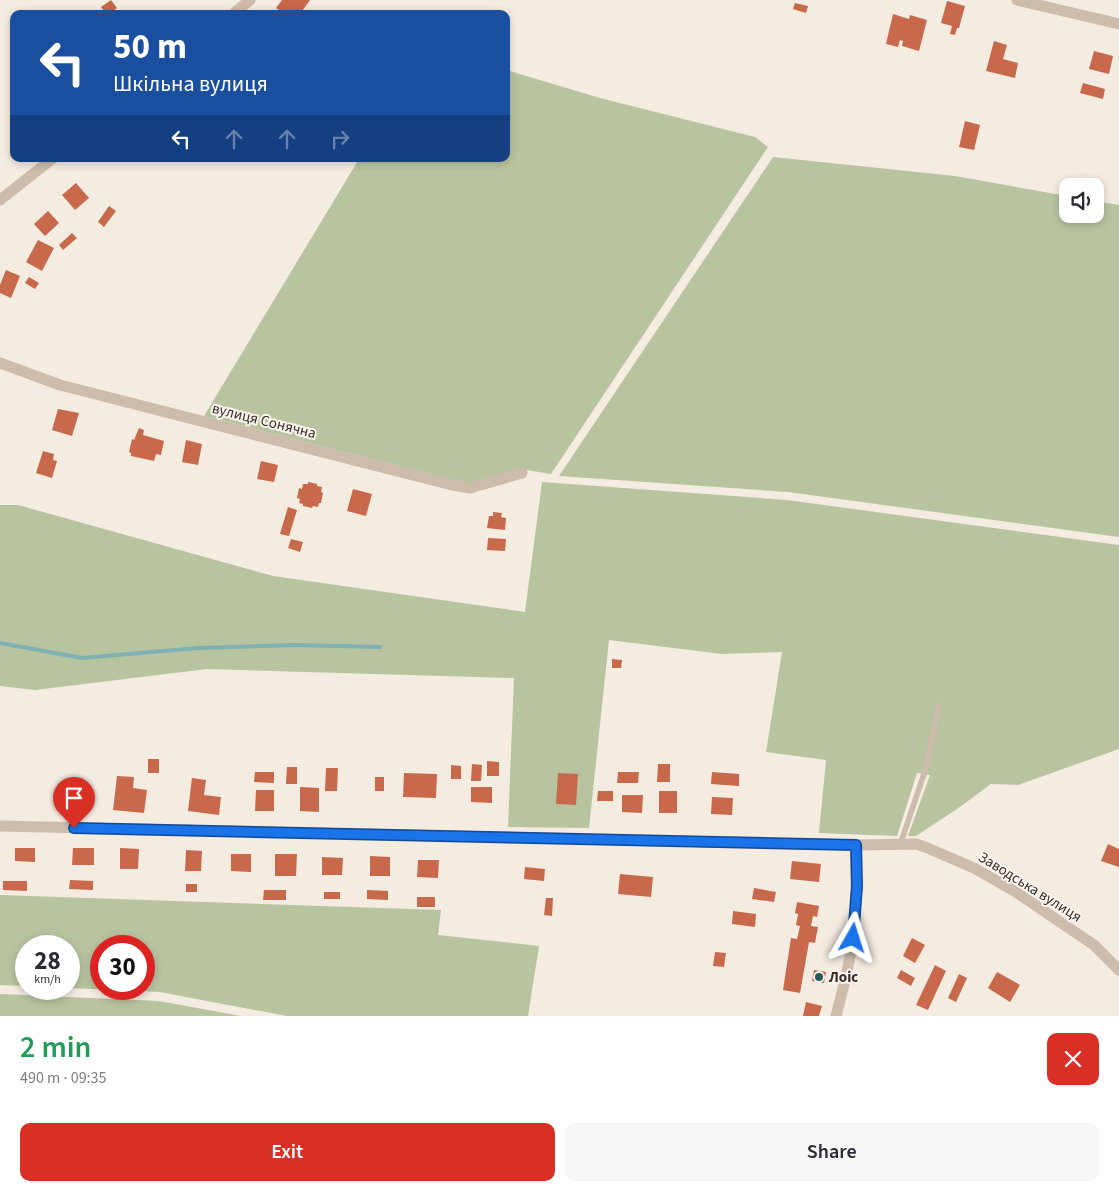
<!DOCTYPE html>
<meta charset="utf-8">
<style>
body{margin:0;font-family:"Source Sans 3",sans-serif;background:#f7f7f7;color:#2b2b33;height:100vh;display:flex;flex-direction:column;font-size:19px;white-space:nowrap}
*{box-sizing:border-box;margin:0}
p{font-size:16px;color:#7c7c81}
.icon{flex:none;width:28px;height:28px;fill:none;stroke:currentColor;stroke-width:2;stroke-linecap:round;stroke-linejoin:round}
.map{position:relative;height:1016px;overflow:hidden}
.sheet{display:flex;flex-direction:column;background:#fff;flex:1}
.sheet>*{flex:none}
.banner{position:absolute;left:10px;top:10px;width:500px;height:152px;border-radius:10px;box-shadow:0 2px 8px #0003;background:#1a4fa0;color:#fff;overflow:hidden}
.buttons{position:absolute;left:1059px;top:178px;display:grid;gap:10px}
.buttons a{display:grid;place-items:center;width:45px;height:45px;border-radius:10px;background:#fff;box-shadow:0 2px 8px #0003;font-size:25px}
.speed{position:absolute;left:15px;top:935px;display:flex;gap:10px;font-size:25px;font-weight:700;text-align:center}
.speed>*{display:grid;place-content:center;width:65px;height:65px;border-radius:50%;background:#fff;box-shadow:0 2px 8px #0003;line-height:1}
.speed small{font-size:12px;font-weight:400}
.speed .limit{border:8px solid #d22;background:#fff;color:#111}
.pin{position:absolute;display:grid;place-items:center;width:42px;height:42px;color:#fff;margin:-51px -21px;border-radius:50% 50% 50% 0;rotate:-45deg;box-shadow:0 0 5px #0007}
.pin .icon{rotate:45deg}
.me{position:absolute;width:55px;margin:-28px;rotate:6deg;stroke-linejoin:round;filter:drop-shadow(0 0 4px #0008)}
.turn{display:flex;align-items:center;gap:18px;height:105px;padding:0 20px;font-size:22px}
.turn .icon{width:65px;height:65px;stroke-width:2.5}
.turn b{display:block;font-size:35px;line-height:42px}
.lanes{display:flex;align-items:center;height:48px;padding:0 20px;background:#0003;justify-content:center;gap:25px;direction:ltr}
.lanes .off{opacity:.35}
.round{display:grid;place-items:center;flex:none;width:52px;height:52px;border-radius:10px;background:#f7f7f7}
.head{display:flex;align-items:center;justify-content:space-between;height:85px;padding:0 20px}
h1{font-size:30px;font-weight:600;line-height:38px;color:#1e9e55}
.cta{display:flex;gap:10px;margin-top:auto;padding:10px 20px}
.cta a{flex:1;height:58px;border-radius:10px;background:#d93025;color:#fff;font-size:20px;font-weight:600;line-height:58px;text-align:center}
.cta a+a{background:#f7f7f7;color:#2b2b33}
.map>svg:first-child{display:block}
.green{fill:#b8c4a0;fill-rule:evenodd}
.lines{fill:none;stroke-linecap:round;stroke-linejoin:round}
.stream{stroke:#7fb0b2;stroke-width:4}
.building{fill:#c8694b}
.service{stroke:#cdbbac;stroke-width:5.5}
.minor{stroke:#cdbbac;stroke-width:11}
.route-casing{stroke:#114b97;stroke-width:12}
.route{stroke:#1a73e8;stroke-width:9}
.poi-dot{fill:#1f5a5e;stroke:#fbf5ee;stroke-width:2}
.labels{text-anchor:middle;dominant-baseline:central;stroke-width:4;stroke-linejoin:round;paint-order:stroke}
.street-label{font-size:15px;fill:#3b302b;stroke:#fbf5ee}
.poi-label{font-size:15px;font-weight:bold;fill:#3b302b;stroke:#fbf5ee;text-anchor:start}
</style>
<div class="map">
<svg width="1119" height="1016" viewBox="0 0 1119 1016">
<rect width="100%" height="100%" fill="#f4ebe1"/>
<!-- green -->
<path class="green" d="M506 70 600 98 755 137 768 147 551 474 521 469 470 483 453 480 204 416 359 159H506Z
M773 157 955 176 1067 196 1068 214H1095V201L1119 205V537L788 492 559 476Z
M542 482 787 500 1119 545V749L1018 785 991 784 957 809 916 836H908L930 775 917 773 897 836 819 833 826 760 766 752 782 652 722 654 609 640 589 828 508 827 514 678 207 669 35 690 0 686V505H18L273 576 525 612Z
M0 895 441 910 438 935 539 946 528 1016H287L160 992 69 988V946H26V986L0 985ZM101 946H144V989H101Z
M0 994 159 1001 241 1016H0Z"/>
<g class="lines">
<!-- stream -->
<path class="stream" d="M0 643 82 658 198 648 295 645 380 647"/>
</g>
<!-- building -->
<path class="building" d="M111 0 117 8 109 14H106L101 7Z
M282 0H310L300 14H284L276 8Z
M947 1 965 6 959 28H957L955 35 950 34 952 26 941 23Z
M795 3 808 6 806 13 793 9Z
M893 14 909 19 910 15 927 20 919 51 902 46 903 41 900 40 898 47 886 44Z
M994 41 1007 45 1003 59 1018 63 1015 78 986 71Z
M1094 51 1113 56 1109 74 1089 69Z
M1083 83 1105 89 1103 99 1080 93Z
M965 121 980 125 974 150 959 147Z
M76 183 89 198 75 210 62 195Z
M109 206 116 211 104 227 98 222Z
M48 211 59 223 45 236 34 224Z
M72 233 77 238 63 250 59 245Z
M38 240 54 248 42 271 26 262Z
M6 270 20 276 11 298 0 293V285Z
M29 277 39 283 35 289 25 283Z
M58 409 79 413 72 436 52 430Z
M139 428 144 430 143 435 164 441 161 455 156 454 154 461 131 456V453L129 452 132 439 134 440Z
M186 440 202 444 198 465 182 462Z
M43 451 54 454 53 460 57 461 52 478 36 473Z
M261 461 278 465 274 482 257 479Z
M308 482 317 484V486L322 487 321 492 323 493 321 503H319L318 507 313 506 312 508 303 506V504L299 503 300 499 297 498 299 488 302 489 303 484H308Z
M353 489 372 494 366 516 347 511Z
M288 507 297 510 289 536 280 534Z
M493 512 502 513 501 517 506 518 505 530 487 528 489 516H493Z
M488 538 506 539 505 551 487 550Z
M291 539 303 542 300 552 288 548Z
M612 659 622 660 621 668H612Z
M148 759H159V773H148Z
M487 761 499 762V776H487Z
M472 764 482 765 481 781H471Z
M658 764H670V782H657Z
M451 765 461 766V779H451Z
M287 767H297V784H286Z
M326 768H338L337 791H325Z
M255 772H274V783L254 782Z
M618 772H639L638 783H617Z
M712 772 739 774V786L711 784Z
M404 773 437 774 436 798 403 797Z
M558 773 578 774 576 805 556 804Z
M117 776 134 777 133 788 147 790 144 813 113 810Z
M375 777H384V791H375Z
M192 778 206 780 204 795 221 797 219 815 188 811Z
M300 787 319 788V812L300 811Z
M471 787H492V803L471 802Z
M256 790H274V811H255Z
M598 791H613V801H597Z
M659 791H677V813H659Z
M622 795H643L642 813 622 812Z
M712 797 733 798 732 815 711 814Z
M1108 844 1119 849V867L1101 861Z
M15 848H35V862L15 861Z
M73 848H94V865H72Z
M120 848 139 849 138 869H120Z
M186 850 202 851 201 871H185Z
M231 854H251V872L231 871Z
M275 854H297L296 876H275Z
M370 856 390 857V876H370Z
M322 857 343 858 342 875H322Z
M418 860H439L438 878 417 877Z
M792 861 821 864 819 882 790 879Z
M525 867 545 869 544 881 524 879Z
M620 874 653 877 651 897 618 894Z
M70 880 93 881V890L69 889Z
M3 881H27V891L3 890Z
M186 884H197V892H186Z
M754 888 776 892 774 902 752 899Z
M264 890H286V900H263Z
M367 890 388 891V900L367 899Z
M324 892H340V899H324Z
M417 897H435V907H417Z
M546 898H553L552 916 544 915Z
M797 902 819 906 817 917 813 916 811 926 818 927 815 943 809 942 800 993 783 990 791 938 797 939 800 926 796 925 798 914 795 913Z
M733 911 756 914 755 927 732 924Z
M912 938 925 945 915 963 903 956Z
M715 952 726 953 724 967 713 966Z
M935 965 946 971 928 1010 916 1005Z
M814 970 826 972 824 983 812 981Z
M901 970 915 978 911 986 897 978Z
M997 972 1020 985 1010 1002 988 988Z
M959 974 967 978 956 1002 948 998Z
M806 1002 822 1006 819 1016H803Z"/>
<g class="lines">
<!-- service -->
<path class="service" d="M900 845 925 771 939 705"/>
<!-- minor -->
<path class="minor" d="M1017 0 1119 24
M233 14 250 0
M0 200 52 159
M0 363 60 385 452 485 470 488 522 473
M0 826 856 845 916 844 925 847 974 868 1016 892 1094 945 1119 970
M836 1016C844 985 852 954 855 922 857 896 856 871 856 845"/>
</g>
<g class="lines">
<!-- route casing -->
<g class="route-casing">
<path id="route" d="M74 828 856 845 857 886 853 938"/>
</g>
<!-- route -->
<use href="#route" class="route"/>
</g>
<!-- markers -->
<circle class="poi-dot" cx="819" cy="977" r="5"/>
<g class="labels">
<!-- street labels -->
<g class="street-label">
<text transform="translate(264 421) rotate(14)">вулиця Сонячна</text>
<text transform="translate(1030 887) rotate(32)">Заводська вулиця</text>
</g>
<!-- poi labels -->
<g class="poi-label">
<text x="829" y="977">Лоіс</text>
</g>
</g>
</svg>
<div class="buttons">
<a><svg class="icon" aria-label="sound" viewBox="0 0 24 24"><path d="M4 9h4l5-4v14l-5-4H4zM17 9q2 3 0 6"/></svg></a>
</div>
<div class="speed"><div>28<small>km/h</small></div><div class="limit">30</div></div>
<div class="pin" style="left:74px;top:828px;background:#d93025"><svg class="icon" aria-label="arrive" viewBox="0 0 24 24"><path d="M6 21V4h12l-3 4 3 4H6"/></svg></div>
<svg class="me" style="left:853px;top:938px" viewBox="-20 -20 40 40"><path d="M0-17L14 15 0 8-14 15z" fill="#1a73e8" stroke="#fff" stroke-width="4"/></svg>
<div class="banner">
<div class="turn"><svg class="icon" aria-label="left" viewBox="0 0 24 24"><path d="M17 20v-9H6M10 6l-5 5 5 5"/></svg><div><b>50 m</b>Шкільна вулиця</div></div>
<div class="lanes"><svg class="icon" aria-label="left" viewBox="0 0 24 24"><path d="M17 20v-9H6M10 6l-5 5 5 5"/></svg><svg class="icon off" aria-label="ahead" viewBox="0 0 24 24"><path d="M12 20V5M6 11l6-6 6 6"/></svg><svg class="icon off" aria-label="ahead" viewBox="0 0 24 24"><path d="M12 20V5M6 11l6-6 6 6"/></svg><svg class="icon off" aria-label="right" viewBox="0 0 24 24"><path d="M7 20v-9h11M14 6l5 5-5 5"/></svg></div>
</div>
</div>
<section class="sheet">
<div class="head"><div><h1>2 min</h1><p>490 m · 09:35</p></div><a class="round" style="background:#d93025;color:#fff"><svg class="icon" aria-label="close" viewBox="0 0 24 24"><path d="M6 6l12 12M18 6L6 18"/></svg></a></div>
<div class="cta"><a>Exit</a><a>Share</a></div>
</section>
